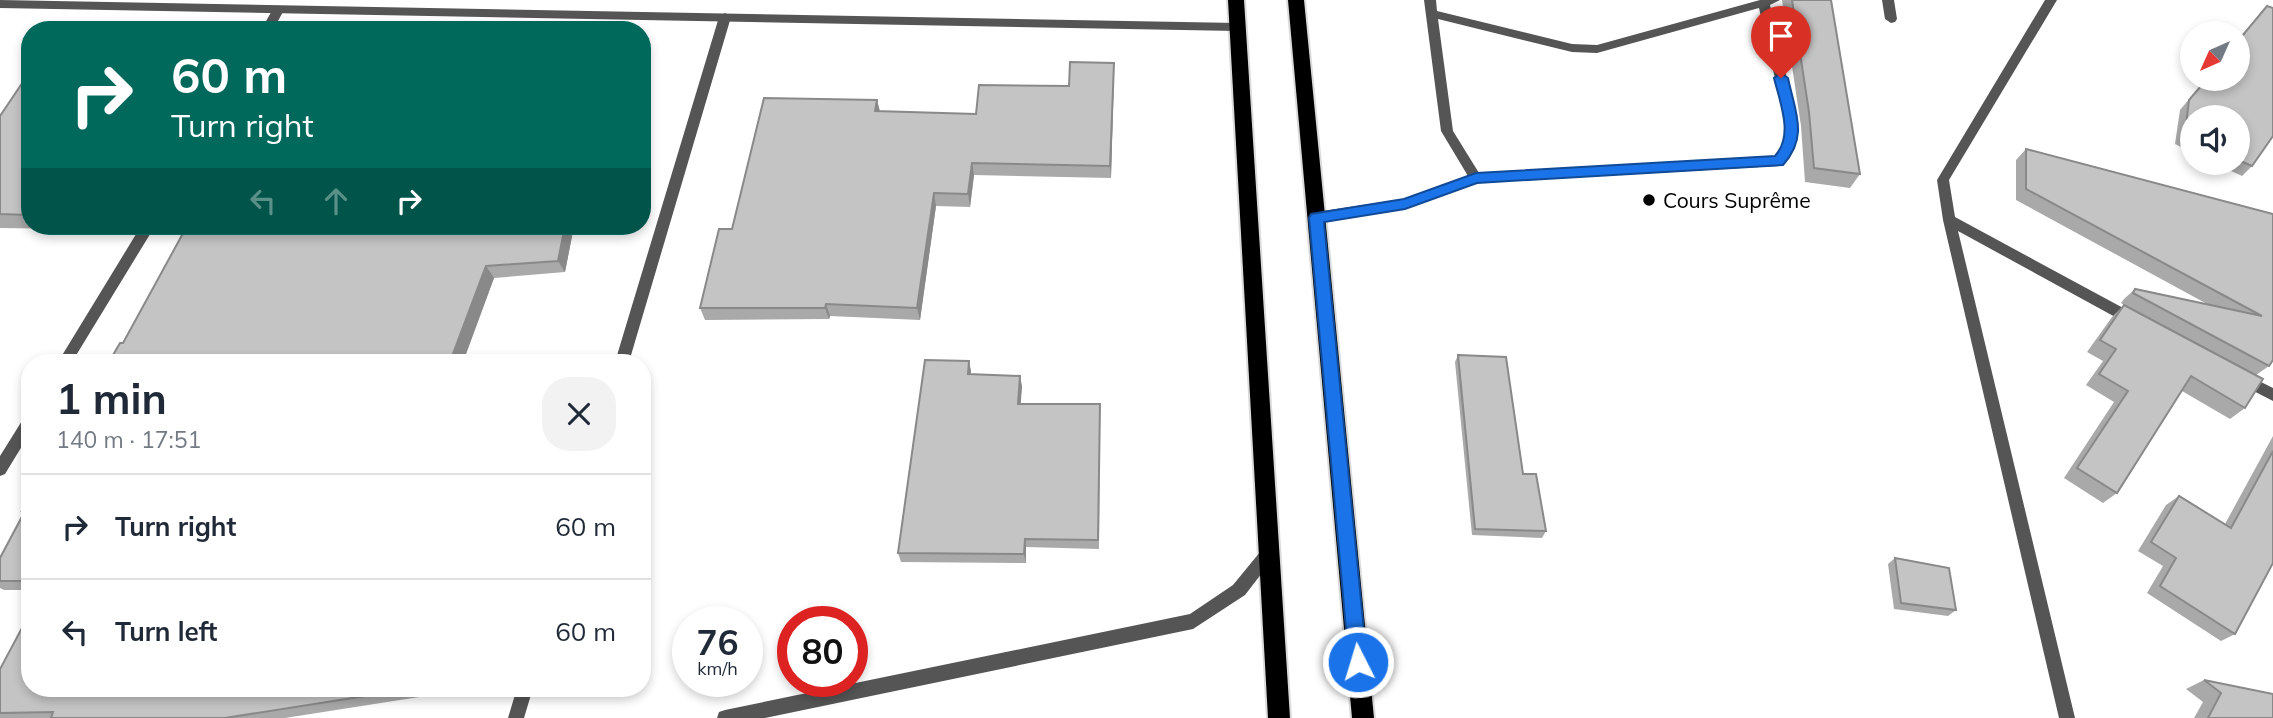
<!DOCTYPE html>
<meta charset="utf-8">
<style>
body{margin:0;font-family:Mulish,sans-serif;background:#f2f2f3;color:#1f2937;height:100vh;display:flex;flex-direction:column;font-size:26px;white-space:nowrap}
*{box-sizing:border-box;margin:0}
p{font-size:23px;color:#747a83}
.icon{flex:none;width:38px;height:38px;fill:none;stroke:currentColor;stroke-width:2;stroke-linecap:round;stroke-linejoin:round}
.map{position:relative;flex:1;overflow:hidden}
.details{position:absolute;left:21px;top:354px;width:630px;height:343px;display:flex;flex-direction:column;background:#fff;border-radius:28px;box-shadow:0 4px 10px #0003}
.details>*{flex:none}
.hud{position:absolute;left:21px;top:21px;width:630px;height:214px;border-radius:28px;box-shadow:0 4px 10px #0003;background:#00695c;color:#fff;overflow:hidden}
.needle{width:46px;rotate:225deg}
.tools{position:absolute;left:2180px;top:21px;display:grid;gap:14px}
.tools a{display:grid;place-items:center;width:70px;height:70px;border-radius:50%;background:#fff;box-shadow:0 4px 10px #0003;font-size:35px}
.speed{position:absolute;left:672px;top:606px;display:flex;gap:14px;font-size:35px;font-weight:700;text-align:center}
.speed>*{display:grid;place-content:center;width:91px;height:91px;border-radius:50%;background:#fff;box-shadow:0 4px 10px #0003;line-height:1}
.speed small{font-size:18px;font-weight:400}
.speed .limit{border:10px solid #d22;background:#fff;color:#111}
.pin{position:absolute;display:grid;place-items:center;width:60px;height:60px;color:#fff;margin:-72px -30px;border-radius:50% 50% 50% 0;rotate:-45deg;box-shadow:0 0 7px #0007}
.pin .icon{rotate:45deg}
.me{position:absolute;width:77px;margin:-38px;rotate:355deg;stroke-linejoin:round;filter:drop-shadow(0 0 5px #0008)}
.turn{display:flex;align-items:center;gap:24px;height:147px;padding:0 35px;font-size:32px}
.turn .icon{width:91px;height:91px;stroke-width:2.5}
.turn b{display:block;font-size:49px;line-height:60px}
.lanes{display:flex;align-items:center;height:66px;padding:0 35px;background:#0003;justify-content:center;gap:35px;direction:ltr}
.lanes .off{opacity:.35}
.round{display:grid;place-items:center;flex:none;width:74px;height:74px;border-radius:28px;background:#f2f2f3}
.overview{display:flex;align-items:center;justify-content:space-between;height:119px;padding:0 35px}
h1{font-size:42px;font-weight:700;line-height:52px}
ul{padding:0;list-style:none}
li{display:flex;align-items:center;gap:21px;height:105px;padding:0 35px;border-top:2px solid #e0e1e3}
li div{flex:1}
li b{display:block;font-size:26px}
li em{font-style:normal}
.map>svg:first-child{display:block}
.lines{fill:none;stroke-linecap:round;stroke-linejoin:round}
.trunk-casing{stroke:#dbdbdb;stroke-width:4}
.service{fill:#555;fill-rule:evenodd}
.minor{fill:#555;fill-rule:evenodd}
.tertiary{fill:#555;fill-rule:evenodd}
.trunk{fill:#000;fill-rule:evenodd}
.wall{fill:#a9a9a9}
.shaded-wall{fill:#898989}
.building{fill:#c4c4c4;stroke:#898989;stroke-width:2}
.route{fill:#1a73e8;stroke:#114b97;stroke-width:2}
.poi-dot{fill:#000;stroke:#fff;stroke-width:2.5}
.labels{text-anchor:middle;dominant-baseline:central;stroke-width:5;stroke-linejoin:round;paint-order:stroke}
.poi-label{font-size:21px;fill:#000;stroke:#fff;text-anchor:start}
</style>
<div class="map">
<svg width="2273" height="718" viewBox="0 0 2273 718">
<rect width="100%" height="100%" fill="#fff"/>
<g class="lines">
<!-- trunk casing -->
<g class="trunk-casing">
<path id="trunk" d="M1228 0H1244L1290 718H1268Z
M1288 0H1304L1374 718H1352Z"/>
</g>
<!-- service -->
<path class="service" d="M1424 0H1436L1437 11 1572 44 1597 45 1760 0H1780L1770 5 1798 127 1795 148 1782 164 1778 166 1477 183 1405 209 1316 222 1311 221 1310 217 1316 212 1404 199 1468 176 1441 131ZM1759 8 1786 127 1783 147 1775 157 1479 173 1453 131 1438 19 1572 52 1597 53Z
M1882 0H1894L1897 19 1895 22 1891 23 1885 19Z"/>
<!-- minor -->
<path class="minor" d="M2045 0H2057L1949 180 1955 217 2138 316 2140 320 2138 324H2128L1958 231 2075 718H2059L1943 220 1937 180Z
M278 6 284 10 273 30H261L274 7Z
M725 13 731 17 629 362H615L719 17Z
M141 226H155L72 362H58Z
M2243 373 2273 388V401L2238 383 2236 379 2238 375Z
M30 414V433L5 474 0 476V456L25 416Z
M517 688H533L524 718H508Z"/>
<!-- tertiary -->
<path class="tertiary" d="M0 0 1237 23 1243 27 1237 31 0 8Z
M1270 544 1275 546 1278 551 1275 556 1245 595 1193 629 765 718H717L719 712 725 710 1190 614 1233 585 1265 546Z"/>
<!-- trunk -->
<use href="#trunk" class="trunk"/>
</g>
<!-- wall -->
<path class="wall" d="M1782 0H1831L1860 174 1850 188 1805 182 1801 126Z
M2267 6 2252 166 2242 176 2214 163H2238V117H2193V153L2175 144 2180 110 2206 79H2238V39Z
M1114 63 1111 178 974 175 970 207 936 206 920 320 830 316 829 319 705 320 700 308 732 229 877 100 880 111 976 114 1069 86Z
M30 76V226H71L69 229 0 228V116Z
M2026 149 2273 214 2269 366 2256 375 2245 408 2230 419 2182 391 2117 493 2103 503 2064 478 2114 402 2086 385 2103 361 2087 352 2112 317 2124 305 2121 303 2124 299 2135 289 2209 305 2016 200V160Z
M187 226H574L565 272 494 278 463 362H109L123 343Z
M1458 355 1523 474 1546 531 1542 538 1472 535 1455 362Z
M969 361 971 374 1022 386 1020 404 1100 414 1099 549 1026 547V563L901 562 898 553Z
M2273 436V563L2235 634 2221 641 2147 593 2163 566 2138 551 2166 505 2179 496 2225 524Z
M30 497V590H4L0 588V558L24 513 22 511Z
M1895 558 1956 610 1948 616 1894 609 1888 564Z
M0 669 30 688H433L432 695 285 718H0Z
M2204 680 2273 718H2194L2203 702 2186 689Z"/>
<!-- shaded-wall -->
<path class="shaded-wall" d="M1114 63V75L1111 178 1110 166Z
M877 100 880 113 875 111Z
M972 163 974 175 970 207 968 194Z
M934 193 936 206 920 320 917 308Z
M565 226H574L565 272 558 261Z
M486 266 494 278 463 362H453L451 359Z
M826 304 830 316 829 319 825 308Z
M969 361 971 371 970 384 968 374Z
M1020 376 1022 386 1020 414 1018 404Z
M1025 539 1026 547V563L1024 554Z
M423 688H433L432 695Z"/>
<!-- building -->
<path class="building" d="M1792 0H1831L1860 174 1814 168 1809 112Z
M2267 6 2273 8V136L2252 166 2238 160V117H2193V138L2185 134 2189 100 2207 79H2238V41Z
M1070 62 1114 63 1110 166 972 163 968 194 934 193 917 308 826 304 825 308H700L719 229H732L764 98 877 100 875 111 976 114 979 85 1069 86Z
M27 76H30V215L0 214V116Z
M2026 149 2273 214V360L2269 366 2133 293 2135 289 2262 316 2026 189Z
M187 226H565L558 261 486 266 451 359 399 358 397 362H109L120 343H123Z
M2124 305 2263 379 2245 408 2191 376 2117 493 2077 468 2128 391 2099 374 2116 349 2100 340Z
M1458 355 1506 357 1523 474H1536L1546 531 1475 529Z
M925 360 969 361 968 374 1020 376 1018 404H1100L1098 540 1025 539 1024 554 898 553Z
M2273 451V563L2235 634 2160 586 2176 558 2151 542 2179 496 2231 528Z
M30 497V581H0V558L25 511H22Z
M1895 558 1949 568 1956 610 1901 603Z
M30 613V688H416L225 718H51L53 712 0 713V669Z
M2204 680 2273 694V718H2208L2221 693Z"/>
<!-- route -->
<path class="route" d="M1781 73 1788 78C1795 112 1809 136 1783 165L1477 183 1405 209 1324 222 1367 662 1365 669 1358 671 1352 669 1349 662 1309 218 1311 214 1404 199 1476 173 1775 156C1794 135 1780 103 1774 78Z"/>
<!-- markers -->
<circle class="poi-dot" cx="1649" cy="200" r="7"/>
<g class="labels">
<!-- poi labels -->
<g class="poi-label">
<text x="1663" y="200">Cours Suprême</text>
</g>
</g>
</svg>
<div class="tools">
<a><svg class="needle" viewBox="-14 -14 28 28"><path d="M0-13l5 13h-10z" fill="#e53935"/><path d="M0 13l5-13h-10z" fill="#747a83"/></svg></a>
<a><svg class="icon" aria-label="sound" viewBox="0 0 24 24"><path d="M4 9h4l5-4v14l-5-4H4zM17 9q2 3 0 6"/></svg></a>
</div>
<div class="speed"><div>76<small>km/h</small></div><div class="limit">80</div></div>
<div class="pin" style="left:1781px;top:78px;background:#d93025"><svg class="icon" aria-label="arrive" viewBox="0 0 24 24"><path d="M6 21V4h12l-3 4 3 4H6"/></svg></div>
<svg class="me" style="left:1358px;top:662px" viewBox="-20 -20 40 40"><circle r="17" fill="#1a73e8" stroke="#fff" stroke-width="3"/><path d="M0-11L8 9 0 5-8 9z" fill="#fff"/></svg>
<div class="hud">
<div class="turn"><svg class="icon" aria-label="right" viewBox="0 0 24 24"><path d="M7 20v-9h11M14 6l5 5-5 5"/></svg><div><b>60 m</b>Turn right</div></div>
<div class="lanes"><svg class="icon off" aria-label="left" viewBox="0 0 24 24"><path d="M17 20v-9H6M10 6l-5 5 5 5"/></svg><svg class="icon off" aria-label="ahead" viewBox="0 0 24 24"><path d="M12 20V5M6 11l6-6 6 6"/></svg><svg class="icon" aria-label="right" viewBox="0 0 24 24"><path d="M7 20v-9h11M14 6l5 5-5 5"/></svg></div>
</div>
<section class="details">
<div class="overview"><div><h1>1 min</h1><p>140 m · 17:51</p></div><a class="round"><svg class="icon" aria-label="close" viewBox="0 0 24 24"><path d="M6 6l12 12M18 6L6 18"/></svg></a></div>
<ul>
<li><svg class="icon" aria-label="right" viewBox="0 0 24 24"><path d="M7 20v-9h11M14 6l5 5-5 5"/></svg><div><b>Turn right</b></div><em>60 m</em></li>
<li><svg class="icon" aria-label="left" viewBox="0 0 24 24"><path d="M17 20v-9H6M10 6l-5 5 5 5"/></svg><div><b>Turn left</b></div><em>60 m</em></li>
</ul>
</section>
</div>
